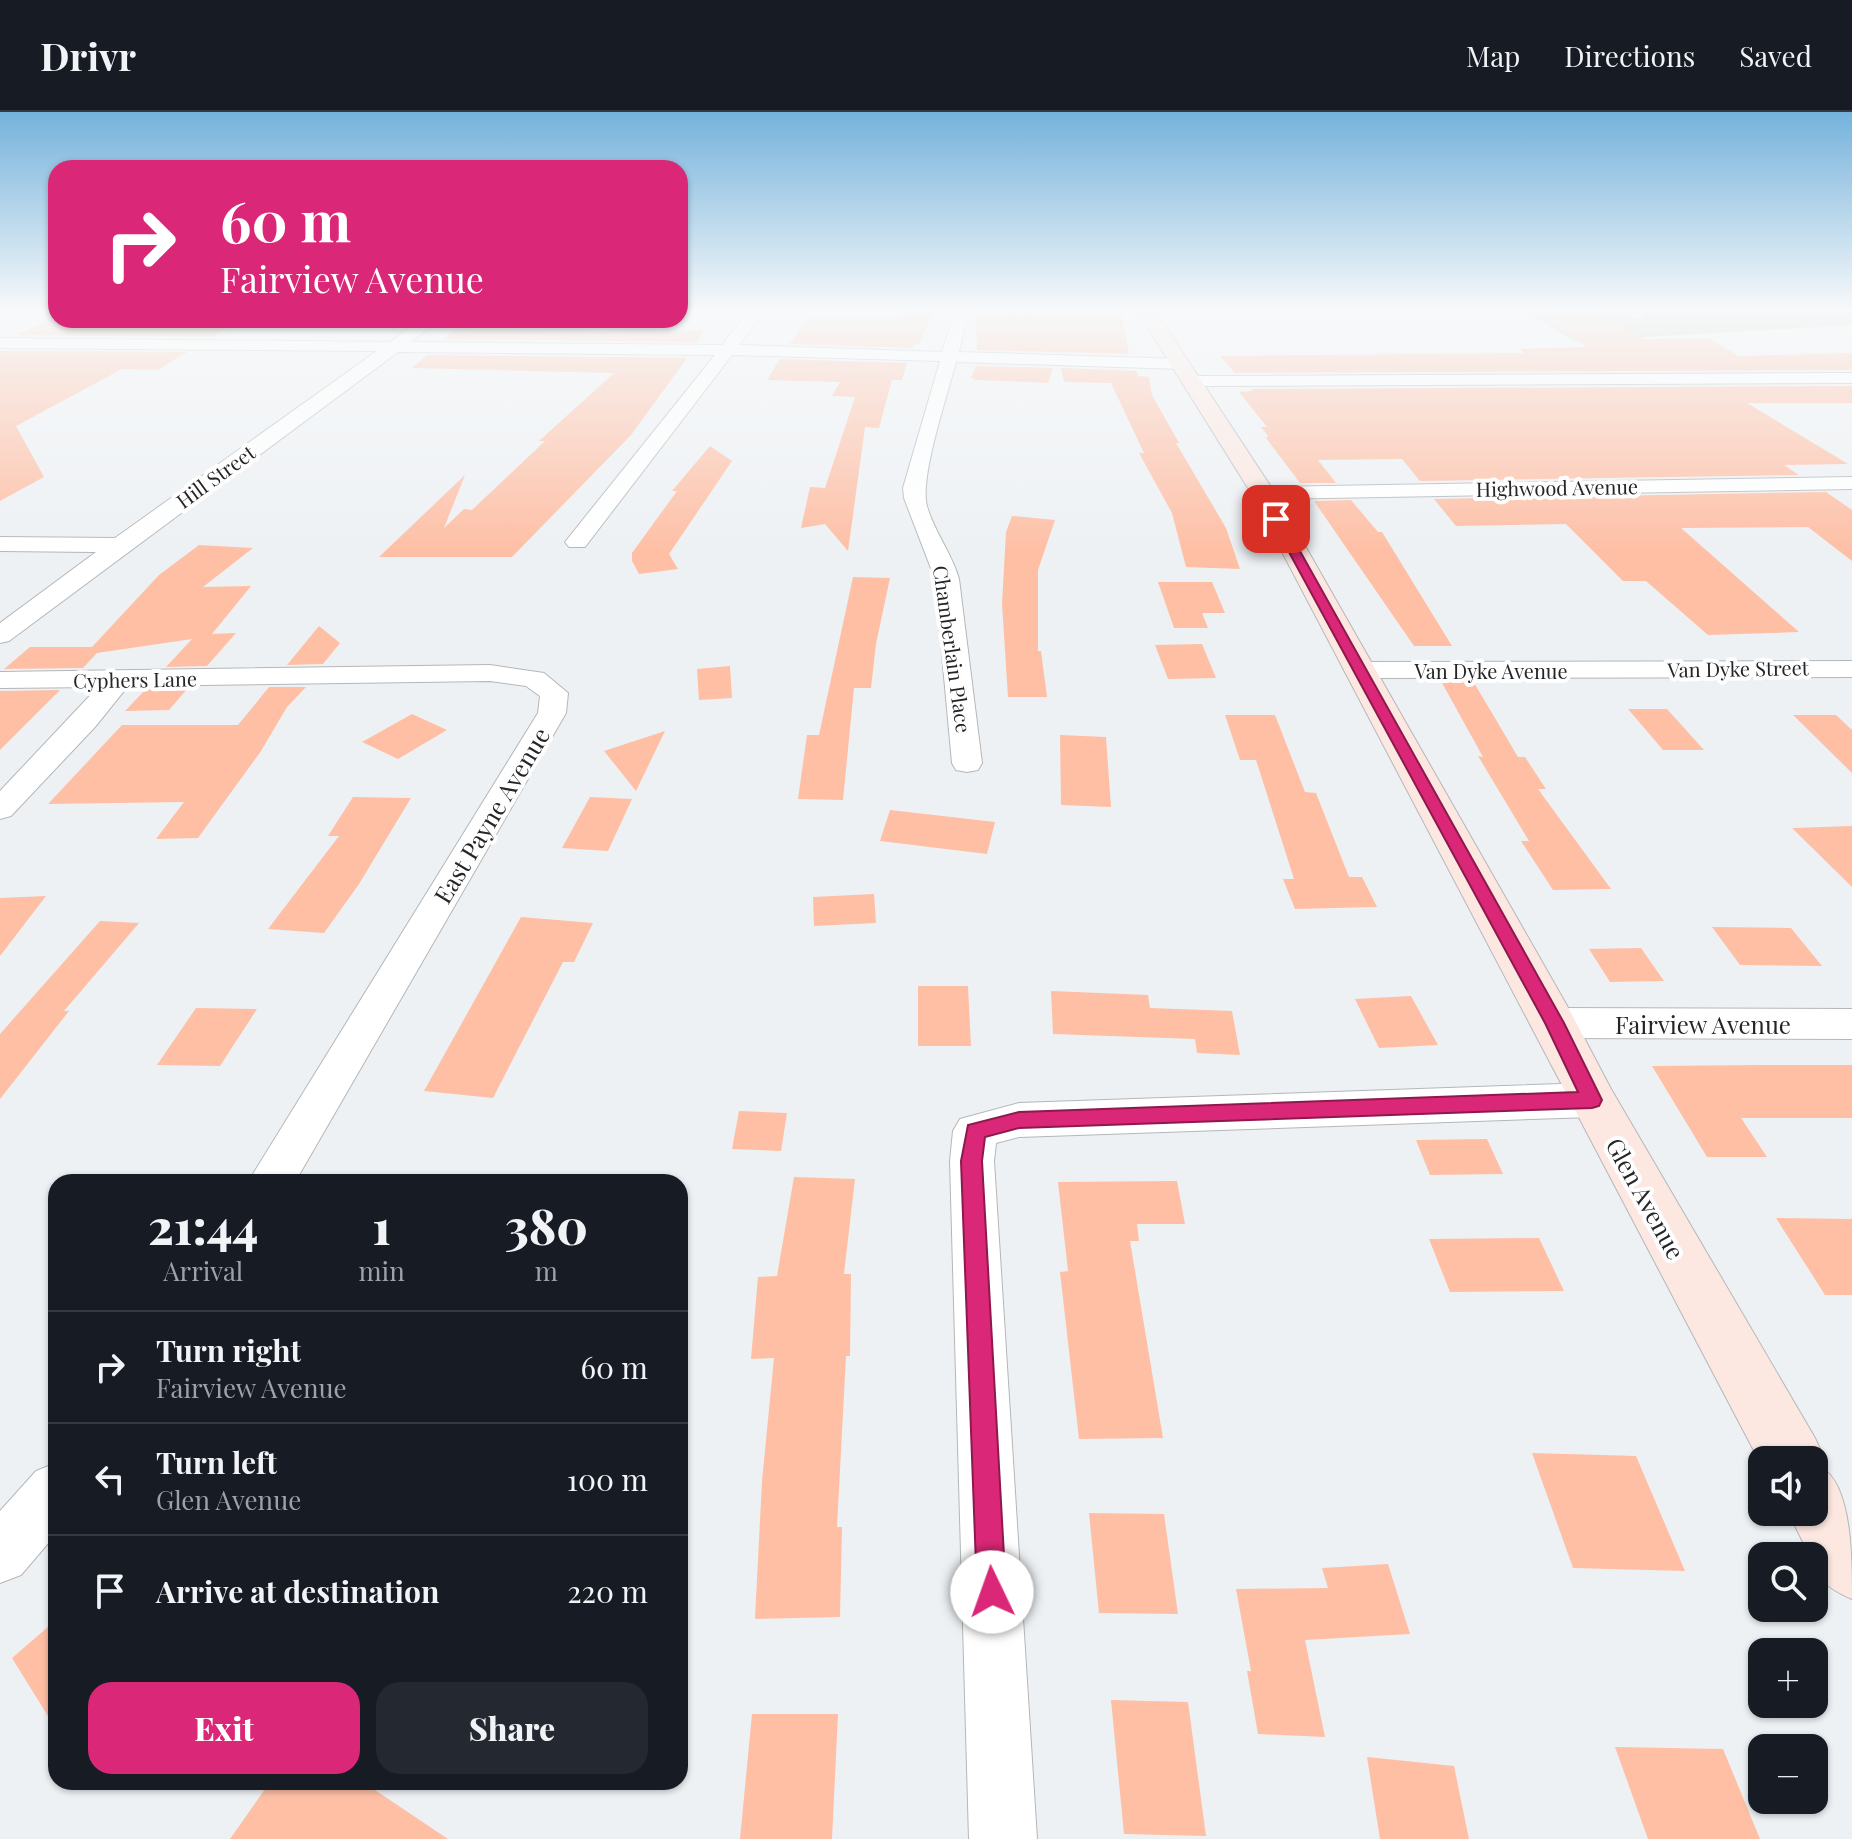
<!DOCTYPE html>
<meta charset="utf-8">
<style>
body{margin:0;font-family:"Playfair Display",serif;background:#242831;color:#f1f3f6;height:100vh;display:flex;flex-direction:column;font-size:30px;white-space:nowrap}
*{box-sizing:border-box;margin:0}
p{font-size:26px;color:#9ea1a6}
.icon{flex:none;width:44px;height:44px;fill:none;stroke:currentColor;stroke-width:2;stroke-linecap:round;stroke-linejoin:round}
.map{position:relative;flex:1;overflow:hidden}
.details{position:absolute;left:48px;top:1062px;width:640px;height:616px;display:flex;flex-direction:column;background:#171b24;border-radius:24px;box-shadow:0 2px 6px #0004}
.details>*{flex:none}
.hud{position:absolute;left:48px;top:48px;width:640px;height:168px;border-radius:24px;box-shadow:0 2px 6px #0004;background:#db2777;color:#fff;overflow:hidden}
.buttons{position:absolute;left:1748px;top:1334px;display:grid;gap:16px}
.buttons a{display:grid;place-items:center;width:80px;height:80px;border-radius:16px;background:#171b24;box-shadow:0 2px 6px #0004;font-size:40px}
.pin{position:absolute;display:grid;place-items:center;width:68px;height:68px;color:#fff;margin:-34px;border-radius:16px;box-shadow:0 4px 12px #0006}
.me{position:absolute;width:88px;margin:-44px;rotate:357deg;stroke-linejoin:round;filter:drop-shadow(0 0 6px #0008)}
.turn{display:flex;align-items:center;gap:28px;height:168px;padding:0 40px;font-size:36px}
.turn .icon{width:104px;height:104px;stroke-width:2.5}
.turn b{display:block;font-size:56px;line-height:68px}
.eta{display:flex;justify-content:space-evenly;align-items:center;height:136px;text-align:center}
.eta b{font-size:48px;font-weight:800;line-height:56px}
.cta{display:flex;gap:16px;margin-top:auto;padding:16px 40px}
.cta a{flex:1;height:92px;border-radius:24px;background:#db2777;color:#fff;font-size:32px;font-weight:800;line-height:92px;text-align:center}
.cta a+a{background:#242831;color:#f1f3f6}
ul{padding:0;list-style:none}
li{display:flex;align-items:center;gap:24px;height:112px;padding:0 40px;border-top:2px solid #363941}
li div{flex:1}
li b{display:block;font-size:30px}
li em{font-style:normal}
header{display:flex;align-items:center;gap:48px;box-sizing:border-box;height:112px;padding:0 40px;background:#171b24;border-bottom:2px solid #363941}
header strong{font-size:38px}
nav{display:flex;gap:44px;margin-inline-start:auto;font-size:28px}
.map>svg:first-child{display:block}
.green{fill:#becca9}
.building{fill:#febfa5}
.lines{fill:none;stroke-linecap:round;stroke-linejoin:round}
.street-casing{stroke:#b4b7b9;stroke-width:2}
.secondary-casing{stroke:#b4b7b9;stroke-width:2}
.street{fill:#fff;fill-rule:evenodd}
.secondary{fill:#fce7e1;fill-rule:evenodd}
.route{fill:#db2777;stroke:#8e194d;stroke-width:2}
.labels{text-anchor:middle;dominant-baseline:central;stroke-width:8;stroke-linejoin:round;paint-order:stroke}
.far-street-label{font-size:20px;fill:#242526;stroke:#fefeff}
.street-label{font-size:24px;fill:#242526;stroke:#fefeff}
</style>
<header>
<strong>Drivr</strong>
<nav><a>Map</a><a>Directions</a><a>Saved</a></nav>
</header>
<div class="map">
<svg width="1852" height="1727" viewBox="0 0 1852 1727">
<rect width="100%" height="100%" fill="#eef1f4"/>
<!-- green -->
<path class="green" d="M1522 197H1852V213L1574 229Z"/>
<!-- building -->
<path class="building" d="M1527 197H1594L1645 227H1709L1739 244 1852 241V258L1235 261 1220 244 1525 241 1519 237 1587 235Z
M900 198 934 199 919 232H914L912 236 790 232 806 207H896Z
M1023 200 1121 202 1129 242 977 238 975 201Z
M48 208H166L157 213 235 212 213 225 17 223Z
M456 217 601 220 705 218 697 230 444 227Z
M0 239 187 240 158 258 122 257 16 314 44 365 0 389Z
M427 243 687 246 631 323 512 445H379L465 363 444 416 464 397 472 398 545 329H539L614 261 412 256Z
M780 247 907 251 902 268H892L879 316 865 315 848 439 825 412 801 416 810 375 825 376 855 285 832 284 840 270 767 268Z
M976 254 1053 256 1048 271 1030 270 976 268 971 266Z
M1061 256 1136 259 1138 264 1149 265 1152 283 1179 331H1176L1226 416 1240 457 1186 455 1172 401 1139 341H1144L1111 271 1064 270Z
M1852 274V291H1747L1848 352 1784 353 1799 363 1420 369 1402 347 1318 348 1336 371H1300L1266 326 1268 324 1261 315H1267L1239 280 1253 279 1250 277Z
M710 334 732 349 669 442 678 457 639 462 632 449V441L677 379H672Z
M1826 380 1852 398V449L1808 415 1681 416 1799 520 1708 523 1646 469H1623L1566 412 1456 414 1434 387Z
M1351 388 1378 420H1382L1452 534H1414L1314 389Z
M1012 404 1055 408 1038 458V539H1041L1047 585H1008L1002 492 1006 420Z
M199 433 253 436 203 475 251 474 212 522 236 521 207 554 166 555 192 527 97 541 83 556 4 557 30 535H92L159 463Z
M853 465 890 466 876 532 871 576H854L843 688 798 687 807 623H819Z
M1158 470H1212L1225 501H1202L1208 516H1174Z
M319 514 340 531 323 552 287 553Z
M1202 532 1216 566 1168 567 1155 533Z
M730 554 732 586 699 588 697 557Z
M1441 569H1473L1518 645H1525L1546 677H1538L1611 777 1553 778 1521 729H1529L1478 644 1483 645Z
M269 575H306L287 595 261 639 198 726 156 727 184 690 48 692 122 613H238Z
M188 576 169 598 125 599 146 577Z
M60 578 0 638V579Z
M1628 597H1667L1704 638H1663Z
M412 602 447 618 398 647 362 630Z
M1225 603H1275L1305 680 1316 681 1349 765H1362L1377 795 1295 797 1283 767H1294L1256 648H1240Z
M1793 603H1836L1852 618V661Z
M665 619 636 679 604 639Z
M1060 623 1106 625 1111 695 1061 693Z
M353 685 411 686 359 772 324 821 268 817 339 724H328Z
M590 685 632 687 608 739 562 736Z
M890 698 995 710 987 742 880 729Z
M1852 714V775L1792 716Z
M874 782 876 811 814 814 813 785Z
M46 784 0 844V786Z
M521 805 593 811 574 850H563L493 986 424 979Z
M100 809 139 811 64 899H69L0 987V922Z
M1712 815 1791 816 1822 854 1740 853Z
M1641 836 1664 869 1610 870 1589 837Z
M918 874H968L971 934H918Z
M1051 879 1148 883 1150 896 1232 899 1240 943 1197 941 1195 927 1053 922Z
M1411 884 1438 933 1379 936 1355 887Z
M196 896 257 897 220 954 157 953Z
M1762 953H1852V1006H1741L1767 1045H1707L1652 954Z
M739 999 787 1001 781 1039 732 1037Z
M1487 1027 1503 1062 1430 1063 1416 1028Z
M794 1065 855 1067 844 1162H851L850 1244H846L837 1415H842L840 1505 755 1507 762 1369 774 1246 751 1247 758 1165 777 1164Z
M1177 1069 1185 1112H1137L1139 1129H1130L1163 1326 1079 1327 1060 1160 1068 1159 1058 1070Z
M1776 1106 1852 1107V1183H1825Z
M1539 1126 1564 1179 1450 1180 1429 1127Z
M1532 1341 1636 1344 1685 1459 1573 1456Z
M1089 1401 1164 1402 1178 1502 1099 1501Z
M1388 1452 1410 1522 1305 1528 1325 1625 1258 1622 1247 1559H1251L1236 1477 1328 1476 1322 1456Z
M56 1508V1617L12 1546Z
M1111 1588 1188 1590 1206 1724 1124 1722Z
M752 1602H838L832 1727H740Z
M1615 1635 1723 1637 1760 1727H1648Z
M1367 1645 1454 1654 1469 1727H1380Z
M270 1670H363L448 1727H230Z"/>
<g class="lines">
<!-- street casing -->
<g class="street-casing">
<path id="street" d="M751 197H766L739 233 942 240 955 197H969L959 240 1182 247 1190 252 1182 257 956 250C948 282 919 366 927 394 934 420 952 441 959 467L982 651 978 658 967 660 956 658 952 651 935 467 904 386 903 376 940 249 732 243 585 435H569L565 430 569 425 715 243 398 240 9 529 0 531V511L96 440 0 439V425L115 426 377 239 0 236V226L390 230 421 208H439L411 230 722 233Z
M1619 197H1639L1646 202 1638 207Z
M1852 261V271L1194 274 1185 269 1194 264Z
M1852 365V377L1263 387 1252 381 1263 375Z
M1852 549V565L1358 566 1348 564 1344 558 1348 552 1358 550Z
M490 553 544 561 568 581 566 601 295 1070H248L538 601 540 584 526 574 490 569 128 574 95 615 11 704 0 707V679L98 575 0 576V560Z
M1554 896 1852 897V927L1554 926 1540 921 1534 911 1540 901Z
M1592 971 1607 976 1613 988 1607 1000 1592 1005 1019 1025 996 1031 994 1049 1037 1727H969L950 1049 953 1019 960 1007 1019 991Z
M56 1351V1422L21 1463 0 1471V1399L36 1359Z"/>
</g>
<!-- secondary casing -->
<g class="secondary-casing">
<path id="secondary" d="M1136 197H1154L1275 381 1570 899 1611 977 1815 1326 1825 1348 1822 1356C1852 1374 1852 1446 1852 1487 1833 1479 1814 1468 1814 1444H1810L1788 1400H1814V1348H1762V1354L1251 381Z"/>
</g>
<!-- street -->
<use href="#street" class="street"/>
<!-- secondary -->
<use href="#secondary" class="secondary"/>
</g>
<!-- sky -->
<linearGradient id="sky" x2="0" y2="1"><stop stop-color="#75b2dc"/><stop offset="0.45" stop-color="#f7f9fa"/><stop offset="1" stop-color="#f7f9fa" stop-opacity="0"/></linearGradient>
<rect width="1852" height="439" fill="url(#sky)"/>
<!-- route -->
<path class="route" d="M1276 404 1282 407 1564 911 1602 988 1599 994 1592 996 1019 1016 985 1025 982 1049 1006 1480 1002 1490 992 1495 982 1490 977 1480 961 1049 968 1013 1019 1000 1578 980 1545 911 1271 407Z"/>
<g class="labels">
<!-- far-street labels -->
<g class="far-street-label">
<text transform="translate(215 364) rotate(-36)">Hill Street</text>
<text transform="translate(1557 375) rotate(-1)">Highwood Avenue</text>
<text transform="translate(953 537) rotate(82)">Chamberlain Place</text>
<text transform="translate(1738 556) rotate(-1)">Van Dyke Street</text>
<text x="1491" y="558">Van Dyke Avenue</text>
<text transform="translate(135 567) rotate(-1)">Cyphers Lane</text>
</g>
<!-- street labels -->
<g class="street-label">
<text transform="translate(491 703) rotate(-59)">East Payne Avenue</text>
<text x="1703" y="912">Fairview Avenue</text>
<text transform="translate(1646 1086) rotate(61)">Glen Avenue</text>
</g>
</g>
</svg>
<div class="buttons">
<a><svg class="icon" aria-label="sound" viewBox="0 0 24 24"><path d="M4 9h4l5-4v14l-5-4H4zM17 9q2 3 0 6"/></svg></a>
<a><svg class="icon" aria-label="search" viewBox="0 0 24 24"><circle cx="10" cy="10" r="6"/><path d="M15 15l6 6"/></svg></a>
<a>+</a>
<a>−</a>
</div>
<div class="pin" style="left:1276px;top:407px;background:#d93025"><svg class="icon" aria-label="arrive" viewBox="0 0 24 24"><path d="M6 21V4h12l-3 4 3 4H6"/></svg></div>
<svg class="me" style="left:992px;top:1480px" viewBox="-20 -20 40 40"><circle r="19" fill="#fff"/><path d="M0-13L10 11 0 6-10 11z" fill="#db2777"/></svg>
<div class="hud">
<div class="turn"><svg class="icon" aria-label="right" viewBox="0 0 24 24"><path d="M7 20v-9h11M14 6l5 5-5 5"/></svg><div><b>60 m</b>Fairview Avenue</div></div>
</div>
<section class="details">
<div class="eta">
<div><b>21:44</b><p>Arrival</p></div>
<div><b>1</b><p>min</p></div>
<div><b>380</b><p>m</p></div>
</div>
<ul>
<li><svg class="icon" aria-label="right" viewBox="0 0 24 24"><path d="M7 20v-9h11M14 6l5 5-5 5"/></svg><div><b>Turn right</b><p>Fairview Avenue</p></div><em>60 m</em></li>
<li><svg class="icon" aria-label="left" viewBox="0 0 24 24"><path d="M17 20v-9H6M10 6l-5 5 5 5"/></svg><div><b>Turn left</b><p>Glen Avenue</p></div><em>100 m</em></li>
<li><svg class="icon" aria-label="arrive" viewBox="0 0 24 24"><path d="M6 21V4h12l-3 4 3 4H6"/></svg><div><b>Arrive at destination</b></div><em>220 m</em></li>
</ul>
<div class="cta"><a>Exit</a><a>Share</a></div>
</section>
</div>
